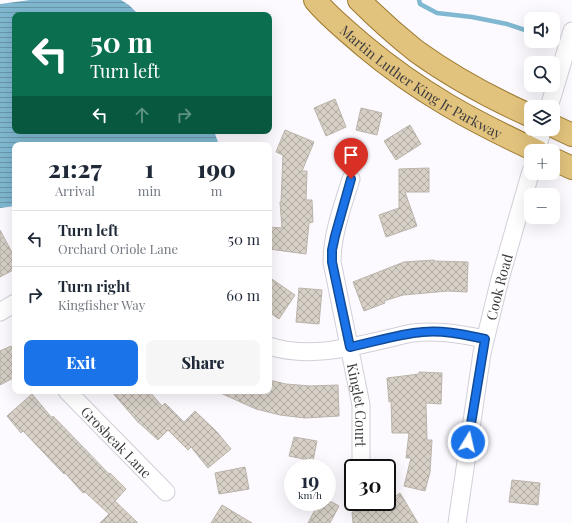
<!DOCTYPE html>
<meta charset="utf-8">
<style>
body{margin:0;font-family:"Playfair Display",serif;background:#f6f6f7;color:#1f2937;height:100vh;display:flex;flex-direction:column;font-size:15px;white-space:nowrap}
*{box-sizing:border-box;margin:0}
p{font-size:13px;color:#747a83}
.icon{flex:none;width:22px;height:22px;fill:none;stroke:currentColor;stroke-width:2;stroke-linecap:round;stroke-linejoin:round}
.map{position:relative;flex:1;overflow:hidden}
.details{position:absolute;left:12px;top:142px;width:260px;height:252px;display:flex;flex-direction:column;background:#fff;border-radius:8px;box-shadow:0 4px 16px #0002}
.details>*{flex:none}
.banner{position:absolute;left:12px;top:12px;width:260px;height:122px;border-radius:8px;box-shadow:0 4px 16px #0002;background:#0b6e4f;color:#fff;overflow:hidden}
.buttons{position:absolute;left:524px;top:12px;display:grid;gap:8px}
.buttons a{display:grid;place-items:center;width:36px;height:36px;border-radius:8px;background:#fff;box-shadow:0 4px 16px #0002;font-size:20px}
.speed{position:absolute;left:284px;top:459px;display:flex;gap:8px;font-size:20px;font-weight:700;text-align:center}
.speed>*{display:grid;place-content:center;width:52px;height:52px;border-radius:50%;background:#fff;box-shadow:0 4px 16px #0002;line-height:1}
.speed small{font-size:10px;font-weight:400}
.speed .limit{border:2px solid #111;border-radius:6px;background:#fff;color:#111}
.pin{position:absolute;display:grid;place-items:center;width:34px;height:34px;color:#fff;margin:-41px -17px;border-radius:50% 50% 50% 0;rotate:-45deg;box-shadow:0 0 4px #0007}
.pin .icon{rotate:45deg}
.me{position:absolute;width:44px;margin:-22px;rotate:9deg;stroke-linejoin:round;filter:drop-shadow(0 0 3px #0008)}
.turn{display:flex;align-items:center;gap:14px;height:84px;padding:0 12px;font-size:18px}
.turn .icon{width:52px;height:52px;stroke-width:2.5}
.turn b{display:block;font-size:28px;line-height:34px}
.lanes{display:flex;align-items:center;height:38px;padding:0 12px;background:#0003;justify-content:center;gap:20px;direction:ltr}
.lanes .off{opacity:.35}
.eta{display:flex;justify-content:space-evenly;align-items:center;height:68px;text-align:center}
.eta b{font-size:24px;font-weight:800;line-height:28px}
.primary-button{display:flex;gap:8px;margin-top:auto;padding:8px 12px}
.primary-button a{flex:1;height:46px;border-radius:8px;background:#1a73e8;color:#fff;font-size:16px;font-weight:800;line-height:46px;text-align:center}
.primary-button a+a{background:#f6f6f7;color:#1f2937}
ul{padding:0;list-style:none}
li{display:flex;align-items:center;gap:12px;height:56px;padding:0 12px;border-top:1px solid #e0e1e3}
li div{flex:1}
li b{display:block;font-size:15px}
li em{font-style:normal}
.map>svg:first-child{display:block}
.water{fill:url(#water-rules)}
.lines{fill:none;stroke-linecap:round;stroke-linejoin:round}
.stream{stroke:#7fb8d0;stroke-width:4.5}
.building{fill:url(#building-cross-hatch);stroke:#bbb4ab}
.street-casing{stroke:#d3cfd9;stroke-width:19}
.primary-casing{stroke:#9b792f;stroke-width:24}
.street{stroke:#fff;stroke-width:17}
.primary{stroke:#e2c37d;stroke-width:22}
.route-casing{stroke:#114b97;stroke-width:10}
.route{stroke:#1a73e8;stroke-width:7}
.labels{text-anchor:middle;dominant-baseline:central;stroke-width:4;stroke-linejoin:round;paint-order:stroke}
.street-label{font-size:14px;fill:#3c3b3f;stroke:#fff}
</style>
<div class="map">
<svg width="572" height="523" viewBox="0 0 572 523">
<defs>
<pattern id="water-rules" width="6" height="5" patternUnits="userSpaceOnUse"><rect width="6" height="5" fill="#7fb8d0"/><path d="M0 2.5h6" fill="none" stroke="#6997aa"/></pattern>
<pattern id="building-cross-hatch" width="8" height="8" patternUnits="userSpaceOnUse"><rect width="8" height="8" fill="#d7d0c7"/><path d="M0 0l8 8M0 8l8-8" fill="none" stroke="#b0aaa3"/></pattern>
</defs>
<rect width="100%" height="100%" fill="#fcf9ff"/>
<!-- water -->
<path class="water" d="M30 0H121L129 5 139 15H15V131H214L219 145H15V206L0 208V4Z"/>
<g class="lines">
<!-- stream -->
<path class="stream" d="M419 0 420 4 437 13 472 17 507 24 531 32"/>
</g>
<!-- building -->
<path class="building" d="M335 99 346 127 326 136 314 108Z
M361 108 382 113 377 135 356 130Z
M410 125 421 144 396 160 384 141Z
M285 130 314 142 302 171H307L306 200H312L313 222 309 223 306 254 269 249V227L282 228 280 202H281L283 155 276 152Z
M429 168V192H405L417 226 386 237 379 215 399 208V169Z
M0 230 15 258V269L0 277Z
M434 260V261L468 262 467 292 448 291 403 295 384 301 385 303 364 311 353 282 404 262Z
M269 277 295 295 279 319 269 312Z
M299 288 322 290 319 324 296 322Z
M11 346 15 353V377L0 385V351Z
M419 372 442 373 441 404 426 403 427 440H432L430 472 425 491 404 486 411 458H406L409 433H392L391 401 389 402 387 378 419 374Z
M269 380 286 384 310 386 338 385 339 416 305 418 280 415 256 409 216 391H269Z
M111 391H149L162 406 165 403 184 422 195 411 217 432 231 449 208 468 191 447 188 450 168 430 158 440 137 421Z
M32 394 52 418 53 416 109 474 110 473 126 489 115 501 138 523H100L109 514 85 492 83 493 65 473 64 474 23 431 21 433 7 416Z
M294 437 317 441 313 461 289 456Z
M245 467 249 489 219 494 215 473Z
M512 480 540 483 538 505 509 502Z
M400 493 418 523H353L352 512 372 510 387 502Z
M319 502H332L339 506 330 523H308Z
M222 505 252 523H211Z"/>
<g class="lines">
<!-- street casing -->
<g class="street-casing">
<g id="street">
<path d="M549 107 572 31"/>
<path d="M536 151 543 129"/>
<path id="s1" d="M351 179C343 205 332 234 332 262L361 405V463"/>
<path d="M0 312 15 303"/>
<path d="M269 346C315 361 366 343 412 333 439 330 458 334 485 339"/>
<path id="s2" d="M67 391 166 492"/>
<path id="s3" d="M457 523 482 353 500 279 531 171"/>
</g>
</g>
<!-- primary casing -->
<g class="primary-casing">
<g id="primary">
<path id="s4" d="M315 0C329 17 347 31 364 46 419 92 472 121 537 151"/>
<path d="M359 0C377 18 396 35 416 51 452 77 491 98 531 116"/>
<path d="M553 126 572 135"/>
<path d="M553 159 572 168"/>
</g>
</g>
<!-- street -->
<use href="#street" class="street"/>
<!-- primary -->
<use href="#primary" class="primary"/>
</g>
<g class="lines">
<!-- route casing -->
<g class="route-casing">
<path id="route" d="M351 179 335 236 332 250V262L350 347C374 342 398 334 423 332 444 330 465 335 485 339L468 442"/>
</g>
<!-- route -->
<use href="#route" class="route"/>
</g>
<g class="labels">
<!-- street labels -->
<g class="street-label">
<text stroke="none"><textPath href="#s4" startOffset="135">Martin Luther King Jr Parkway</textPath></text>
<text stroke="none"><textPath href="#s3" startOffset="240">Cook Road</textPath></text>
<text stroke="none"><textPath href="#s1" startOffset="231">Kinglet Court</textPath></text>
<text stroke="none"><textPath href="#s2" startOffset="71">Grosbeak Lane</textPath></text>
</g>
</g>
</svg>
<div class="buttons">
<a><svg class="icon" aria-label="sound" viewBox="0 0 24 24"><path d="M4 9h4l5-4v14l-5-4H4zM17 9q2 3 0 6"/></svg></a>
<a><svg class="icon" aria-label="search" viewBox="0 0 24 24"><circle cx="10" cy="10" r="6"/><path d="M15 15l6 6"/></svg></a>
<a><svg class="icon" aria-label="layers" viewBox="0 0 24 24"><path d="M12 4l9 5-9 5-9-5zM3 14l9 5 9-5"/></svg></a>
<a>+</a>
<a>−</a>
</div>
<div class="speed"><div>19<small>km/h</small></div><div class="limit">30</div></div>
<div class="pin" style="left:351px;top:179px;background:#d93025"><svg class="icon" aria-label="arrive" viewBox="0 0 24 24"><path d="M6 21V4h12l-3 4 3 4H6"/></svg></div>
<svg class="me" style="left:468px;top:442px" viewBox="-20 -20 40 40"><circle r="17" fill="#1a73e8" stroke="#fff" stroke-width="3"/><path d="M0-11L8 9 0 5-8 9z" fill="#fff"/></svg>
<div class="banner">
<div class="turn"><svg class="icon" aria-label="left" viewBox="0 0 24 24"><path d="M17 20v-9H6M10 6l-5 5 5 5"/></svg><div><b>50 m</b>Turn left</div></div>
<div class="lanes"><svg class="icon" aria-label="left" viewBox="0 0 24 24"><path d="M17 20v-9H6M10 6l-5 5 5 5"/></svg><svg class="icon off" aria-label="ahead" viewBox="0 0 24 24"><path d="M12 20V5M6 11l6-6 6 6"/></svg><svg class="icon off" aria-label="right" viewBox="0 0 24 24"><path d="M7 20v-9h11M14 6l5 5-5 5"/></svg></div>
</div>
<section class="details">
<div class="eta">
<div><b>21:27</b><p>Arrival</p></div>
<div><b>1</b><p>min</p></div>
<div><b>190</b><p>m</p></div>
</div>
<ul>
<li><svg class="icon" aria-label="left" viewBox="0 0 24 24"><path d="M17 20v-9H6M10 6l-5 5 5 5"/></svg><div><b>Turn left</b><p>Orchard Oriole Lane</p></div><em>50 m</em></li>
<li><svg class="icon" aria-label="right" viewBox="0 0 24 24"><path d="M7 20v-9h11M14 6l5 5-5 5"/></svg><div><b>Turn right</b><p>Kingfisher Way</p></div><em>60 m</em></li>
</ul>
<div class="primary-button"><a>Exit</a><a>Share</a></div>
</section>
</div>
